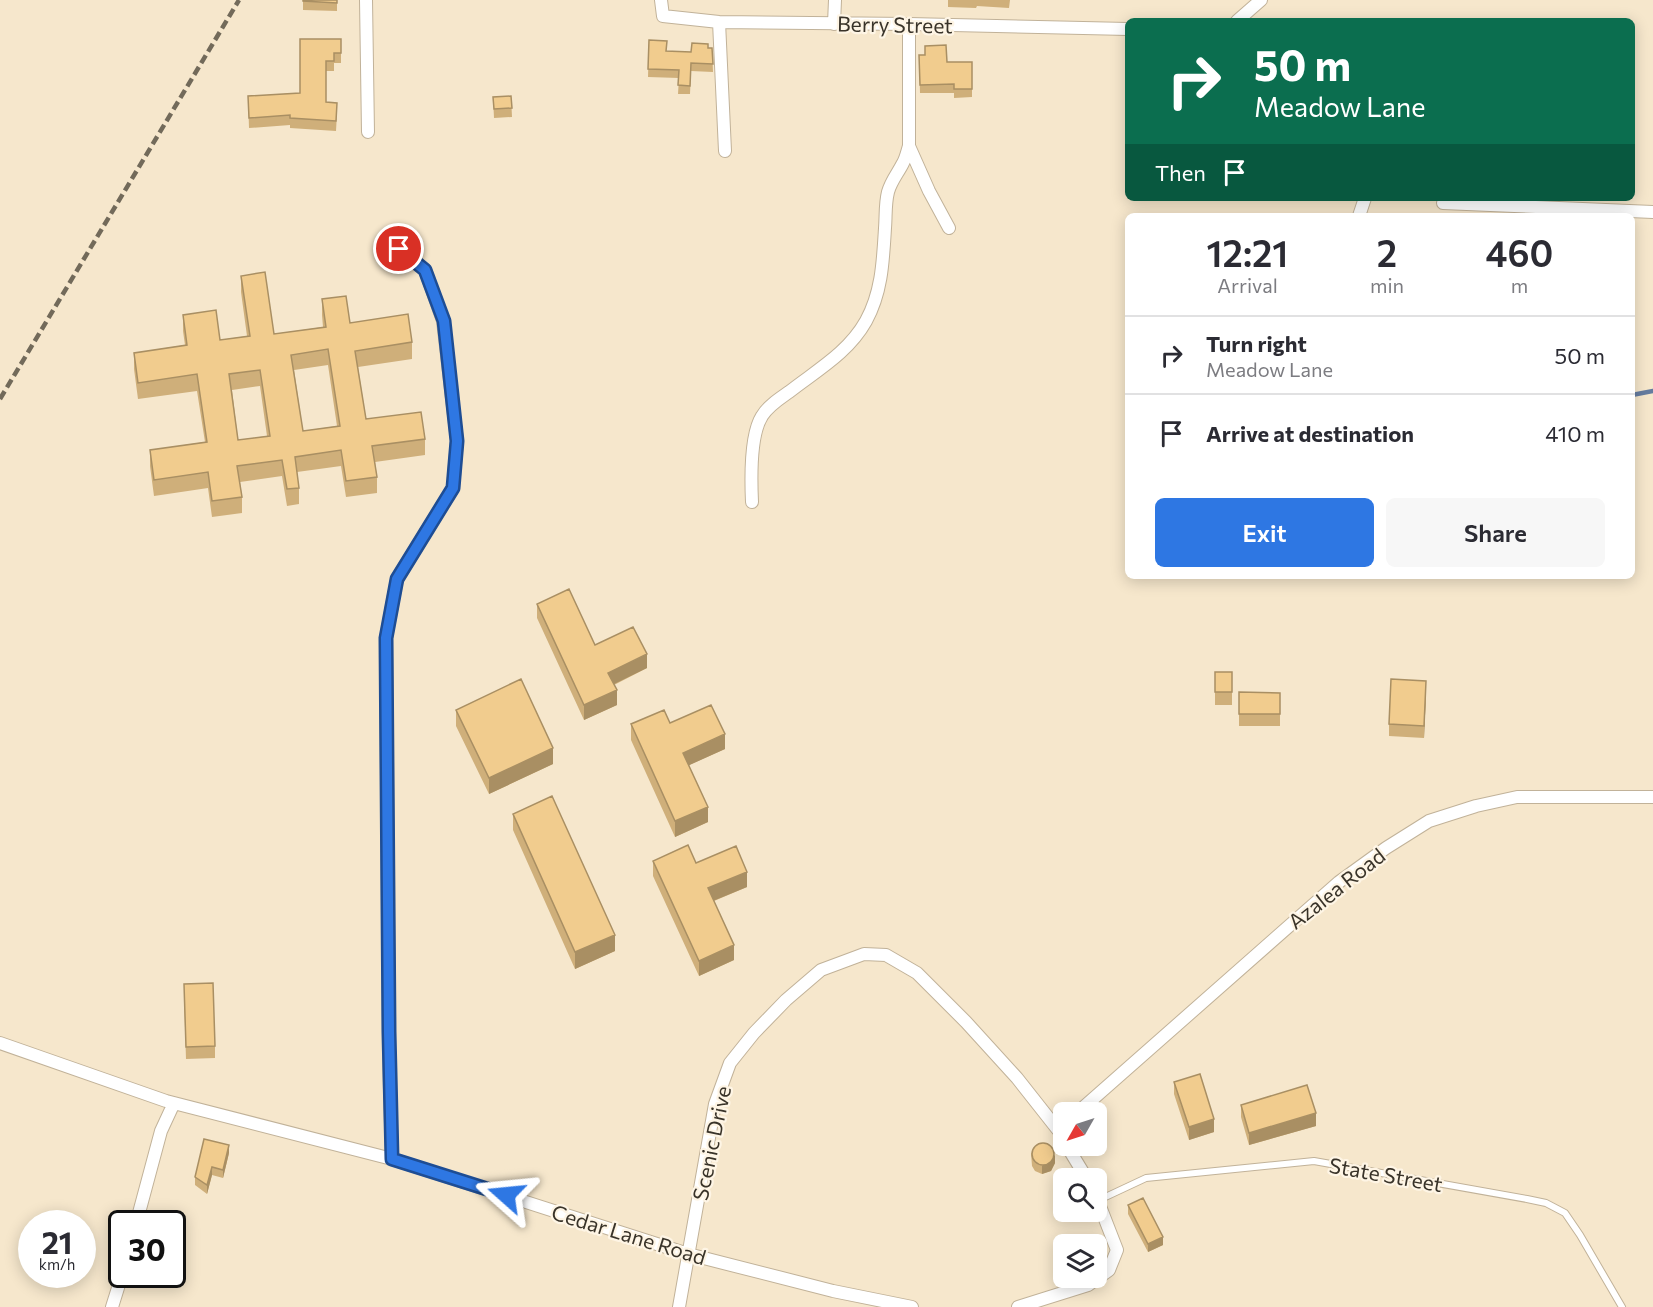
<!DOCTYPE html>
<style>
body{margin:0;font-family:Commissioner,sans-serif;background:#f7f7f7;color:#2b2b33;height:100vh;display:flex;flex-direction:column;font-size:22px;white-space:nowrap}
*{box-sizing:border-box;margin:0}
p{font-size:20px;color:#7c7c81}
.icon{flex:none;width:33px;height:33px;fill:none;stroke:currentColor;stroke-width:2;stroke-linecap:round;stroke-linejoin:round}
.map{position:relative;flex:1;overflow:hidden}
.panel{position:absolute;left:1125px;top:213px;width:510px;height:366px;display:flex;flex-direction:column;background:#fff;border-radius:9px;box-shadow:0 3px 15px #0003}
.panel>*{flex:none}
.top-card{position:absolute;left:1125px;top:18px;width:510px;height:183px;border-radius:9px;box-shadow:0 3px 15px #0003;background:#0b6e4f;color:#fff;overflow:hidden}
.needle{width:39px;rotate:231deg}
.tools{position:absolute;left:1053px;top:1102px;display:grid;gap:12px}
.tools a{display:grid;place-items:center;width:54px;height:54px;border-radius:9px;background:#fff;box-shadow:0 3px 15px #0003;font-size:30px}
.speed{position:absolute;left:18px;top:1210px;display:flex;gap:12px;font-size:30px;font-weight:700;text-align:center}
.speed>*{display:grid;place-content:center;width:78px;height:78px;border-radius:50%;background:#fff;box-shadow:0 3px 15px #0003;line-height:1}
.speed small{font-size:15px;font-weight:400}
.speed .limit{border:3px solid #111;border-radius:9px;background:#fff;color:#111}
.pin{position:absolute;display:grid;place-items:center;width:51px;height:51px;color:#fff;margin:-26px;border:3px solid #fff;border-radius:50%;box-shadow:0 2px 6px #0007}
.me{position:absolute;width:66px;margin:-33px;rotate:288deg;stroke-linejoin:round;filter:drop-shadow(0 0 4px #0008)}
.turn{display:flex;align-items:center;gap:21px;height:126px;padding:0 30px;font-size:27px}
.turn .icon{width:78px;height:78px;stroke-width:2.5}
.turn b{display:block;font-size:42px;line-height:51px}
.then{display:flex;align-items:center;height:57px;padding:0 30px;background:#0003;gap:12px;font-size:22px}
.eta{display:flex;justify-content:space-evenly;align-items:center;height:102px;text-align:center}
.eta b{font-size:36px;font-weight:600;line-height:42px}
.button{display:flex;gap:12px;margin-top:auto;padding:12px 30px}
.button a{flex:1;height:69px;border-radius:9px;background:#2e77e3;color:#fff;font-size:24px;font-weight:600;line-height:69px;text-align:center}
.button a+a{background:#f7f7f7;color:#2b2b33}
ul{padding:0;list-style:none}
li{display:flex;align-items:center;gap:18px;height:78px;padding:0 30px;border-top:2px solid #e1e1e2}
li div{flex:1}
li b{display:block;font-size:22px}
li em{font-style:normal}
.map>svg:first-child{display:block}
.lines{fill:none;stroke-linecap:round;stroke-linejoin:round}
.stream{stroke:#657c9f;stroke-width:4.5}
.service-casing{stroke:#c1b299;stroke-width:8}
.minor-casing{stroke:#c1b299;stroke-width:14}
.service{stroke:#fff;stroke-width:6}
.minor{stroke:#fff;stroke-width:12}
.rail{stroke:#726a5a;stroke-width:4.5;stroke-dasharray:9 4.5;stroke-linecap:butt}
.wall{fill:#cfaf7a;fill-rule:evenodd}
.shaded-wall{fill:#a98f63}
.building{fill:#f1cc8e;stroke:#a98f63;stroke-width:1.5;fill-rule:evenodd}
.route-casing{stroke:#1e4d94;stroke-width:15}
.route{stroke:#2e77e3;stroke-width:10}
.labels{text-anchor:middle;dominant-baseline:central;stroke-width:4.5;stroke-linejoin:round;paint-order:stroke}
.street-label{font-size:21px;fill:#393329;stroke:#fef5e5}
</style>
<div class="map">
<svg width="1653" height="1307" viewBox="0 0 1653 1307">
<rect width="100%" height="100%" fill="#f6e7cc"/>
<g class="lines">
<!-- stream -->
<path class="stream" d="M1632 395 1653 391"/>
<!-- service casing -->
<g class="service-casing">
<path id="service" d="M1099 1200 1146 1178 1314 1161 1527 1199 1546 1203 1565 1213 1580 1235 1622 1307"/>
</g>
<!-- minor casing -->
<g class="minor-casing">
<path id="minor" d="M366 0 368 132
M661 0 663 16 719 22 909 24 1128 29
M1237 21 1261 0
M719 22 725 151
M834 24 835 0
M909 146 929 191 949 228
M1443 203 1653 212
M1359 216 1365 198
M752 502C751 480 750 435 762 416 768 406 779 399 789 392 817 370 848 353 866 321 882 292 883 261 885 228 886 216 885 204 888 192 891 181 898 173 903 163 906 158 907 152 909 146V24
M0 1043 166 1101 392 1159 688 1254 833 1291 912 1307
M1077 1113 1339 882 1386 848 1429 821 1476 806 1517 797H1653
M1067 1146 1087 1179
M392 1159 389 1055 386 638 397 579 453 488 457 441 443 321 425 270 399 249
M136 1224 161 1131 174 1103
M112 1307 122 1275
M679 1307 715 1104 730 1063 754 1033 786 1000 821 970 864 954 886 955 917 973 966 1022 1017 1078 1058 1130
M1018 1307 1088 1285 1109 1270 1117 1250 1096 1196"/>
</g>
<!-- service -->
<use href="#service" class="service"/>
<!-- minor -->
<use href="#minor" class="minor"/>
<!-- rail -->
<path class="rail" d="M0 399 239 0"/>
</g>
<!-- wall -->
<path class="wall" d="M337 0V11L303 10V1Z
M948 0H1010L1009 8 977 6 976 8 948 7Z
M341 39V63H334V71H326V102L337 113 336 131 290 128V125L249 128 248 96 300 93Z
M649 40 667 51 691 52 708 48H712L713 72 691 71 690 94H678L679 78 648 77Z
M919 55 947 62H972V97L954 98V93H920Z
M511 96 512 117 494 118 493 97Z
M241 276 274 334 323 327 322 315V299L350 323 412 342V359L358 367 366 419 425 439V455L375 462 377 477V493L346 497 341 466 297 472 299 488V504L287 506 282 476 240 482 242 497V513L212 517 208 488 154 496 150 466V450L205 442 197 391 138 399 134 369V353L185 345 183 331V315L220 340 247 336 241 292ZM328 365 337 426 303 431 294 370ZM260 386 267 436 238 440 232 390Z
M537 604 595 645 647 668 614 685 617 705 584 720 537 618Z
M1215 672H1232V705H1215Z
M1239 692 1280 693V726H1239Z
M1426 693 1424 738 1389 736V724Z
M456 710 553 764 489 794 456 726Z
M670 723 725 749 689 765 708 822 675 837 631 740V724Z
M513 814 615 951 575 969 513 830Z
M653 861 696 863 747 887 714 901 734 960 699 976 653 876Z
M184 996 215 1046V1058L186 1059Z
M1174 1082 1214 1132 1189 1140 1174 1094Z
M1241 1105 1316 1126 1249 1145 1241 1117Z
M229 1153 223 1178 212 1175 207 1194 195 1185V1177Z
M1031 1153 1055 1163 1051 1171 1042 1174 1035 1171 1032 1166Z
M1128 1205 1163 1245 1148 1252 1128 1214Z"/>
<!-- shaded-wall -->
<path class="shaded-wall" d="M647 654V668L608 687V673Z
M1426 681V693L1424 738V726Z
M617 690V705L584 720V705Z
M725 734V749L683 768V753Z
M553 748V764L489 794V778Z
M708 807V822L675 837V821Z
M747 872V887L708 903V888Z
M615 935V951L575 969V952Z
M734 945V960L699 976V961Z
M1316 1113V1126L1249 1145V1133Z
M1214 1119V1132L1189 1140V1127Z
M229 1145V1153L223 1178V1170Z
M1055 1155V1163L1051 1171 1042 1174V1166Z
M212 1167V1175L207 1194V1185Z
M1163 1237V1245L1148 1252V1244Z"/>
<!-- building -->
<path class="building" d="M303 0H337V3L303 1Z
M300 39H341V53H334V61H326V102L337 103 336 121 290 118V115L249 118 248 96 300 93Z
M649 40 667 41 666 51 691 52 692 43 708 44V48H712L713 64 691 63 690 86 678 85 679 70 648 69Z
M946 45 947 62H972V89H954V84L920 85 919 55H925V46Z
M511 96 512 108 494 109 493 97Z
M265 272 274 334 326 327 322 299 346 296 350 323 408 314 412 342 355 351 366 419 421 412 425 439 372 446 377 477 346 481 341 450 295 457 299 488 287 489 282 460 237 466 242 497 212 501 208 472 154 480 150 450 207 442 197 374 138 383 134 353 187 345 183 315 216 310 220 340 250 336 241 276ZM328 349 340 426 303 431 291 355ZM260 370 270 436 238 440 229 374Z
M569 589 595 645 633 627 647 654 608 673 617 690 584 705 537 604Z
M1215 672H1232V692H1215Z
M521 679 553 748 489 778 456 710Z
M1391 679 1426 681 1424 726 1389 724Z
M1239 692 1280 693V714H1239Z
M711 705 725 734 683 753 708 807 675 821 631 724 664 710 670 723Z
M552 796 615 935 575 952 513 814Z
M688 845 696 863 736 846 747 872 708 888 734 945 699 961 653 861Z
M213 983 215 1046 186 1047 184 984Z
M1200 1074 1214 1119 1189 1127 1174 1082Z
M1307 1085 1316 1113 1249 1133 1241 1105Z
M204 1139 229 1145 223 1170 212 1167 207 1185 195 1177Z
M1032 1154a11 11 0 1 1 22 0a11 11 0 1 1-22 0Z
M1143 1198 1163 1237 1148 1244 1128 1205Z"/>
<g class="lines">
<!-- route casing -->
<g class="route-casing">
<path id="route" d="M399 249 425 270 444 321 457 441 453 488 397 579 386 638 389 1032 392 1159 506 1195"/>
</g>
<!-- route -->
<use href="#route" class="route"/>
</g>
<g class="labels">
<!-- street labels -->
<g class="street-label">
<text transform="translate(895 24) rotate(1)">Berry Street</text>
<text transform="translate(1336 888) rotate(-38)">Azalea Road</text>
<text transform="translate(711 1143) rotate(-78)">Scenic Drive</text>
<text transform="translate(1386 1174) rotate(10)">State Street</text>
<text transform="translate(629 1234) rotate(17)">Cedar Lane Road</text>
</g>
</g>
</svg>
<div class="tools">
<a><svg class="needle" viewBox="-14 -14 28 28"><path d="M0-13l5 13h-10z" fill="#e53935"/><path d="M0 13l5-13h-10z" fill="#7c7c81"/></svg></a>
<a><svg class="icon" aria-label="search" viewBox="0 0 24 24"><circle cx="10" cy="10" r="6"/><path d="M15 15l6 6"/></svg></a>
<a><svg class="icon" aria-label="layers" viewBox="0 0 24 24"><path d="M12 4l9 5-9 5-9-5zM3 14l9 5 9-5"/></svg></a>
</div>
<div class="speed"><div>21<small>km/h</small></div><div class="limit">30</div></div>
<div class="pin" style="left:399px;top:249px;background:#d93025"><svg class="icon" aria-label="arrive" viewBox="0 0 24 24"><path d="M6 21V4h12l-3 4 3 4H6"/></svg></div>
<svg class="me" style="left:506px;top:1195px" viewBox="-20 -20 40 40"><path d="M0-17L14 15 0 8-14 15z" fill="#2e77e3" stroke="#fff" stroke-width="4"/></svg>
<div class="top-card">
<div class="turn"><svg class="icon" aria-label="right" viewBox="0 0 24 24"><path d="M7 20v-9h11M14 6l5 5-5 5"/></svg><div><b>50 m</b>Meadow Lane</div></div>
<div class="then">Then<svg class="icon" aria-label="arrive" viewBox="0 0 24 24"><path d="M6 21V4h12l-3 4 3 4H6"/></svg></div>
</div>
<section class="panel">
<div class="eta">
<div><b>12:21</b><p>Arrival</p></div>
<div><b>2</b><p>min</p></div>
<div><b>460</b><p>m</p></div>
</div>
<ul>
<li><svg class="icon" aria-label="right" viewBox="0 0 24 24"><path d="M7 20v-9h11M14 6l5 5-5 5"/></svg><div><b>Turn right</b><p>Meadow Lane</p></div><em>50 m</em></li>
<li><svg class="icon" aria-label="arrive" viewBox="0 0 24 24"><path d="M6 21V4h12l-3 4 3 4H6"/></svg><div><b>Arrive at destination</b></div><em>410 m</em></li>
</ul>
<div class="button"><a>Exit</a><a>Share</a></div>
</section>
</div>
